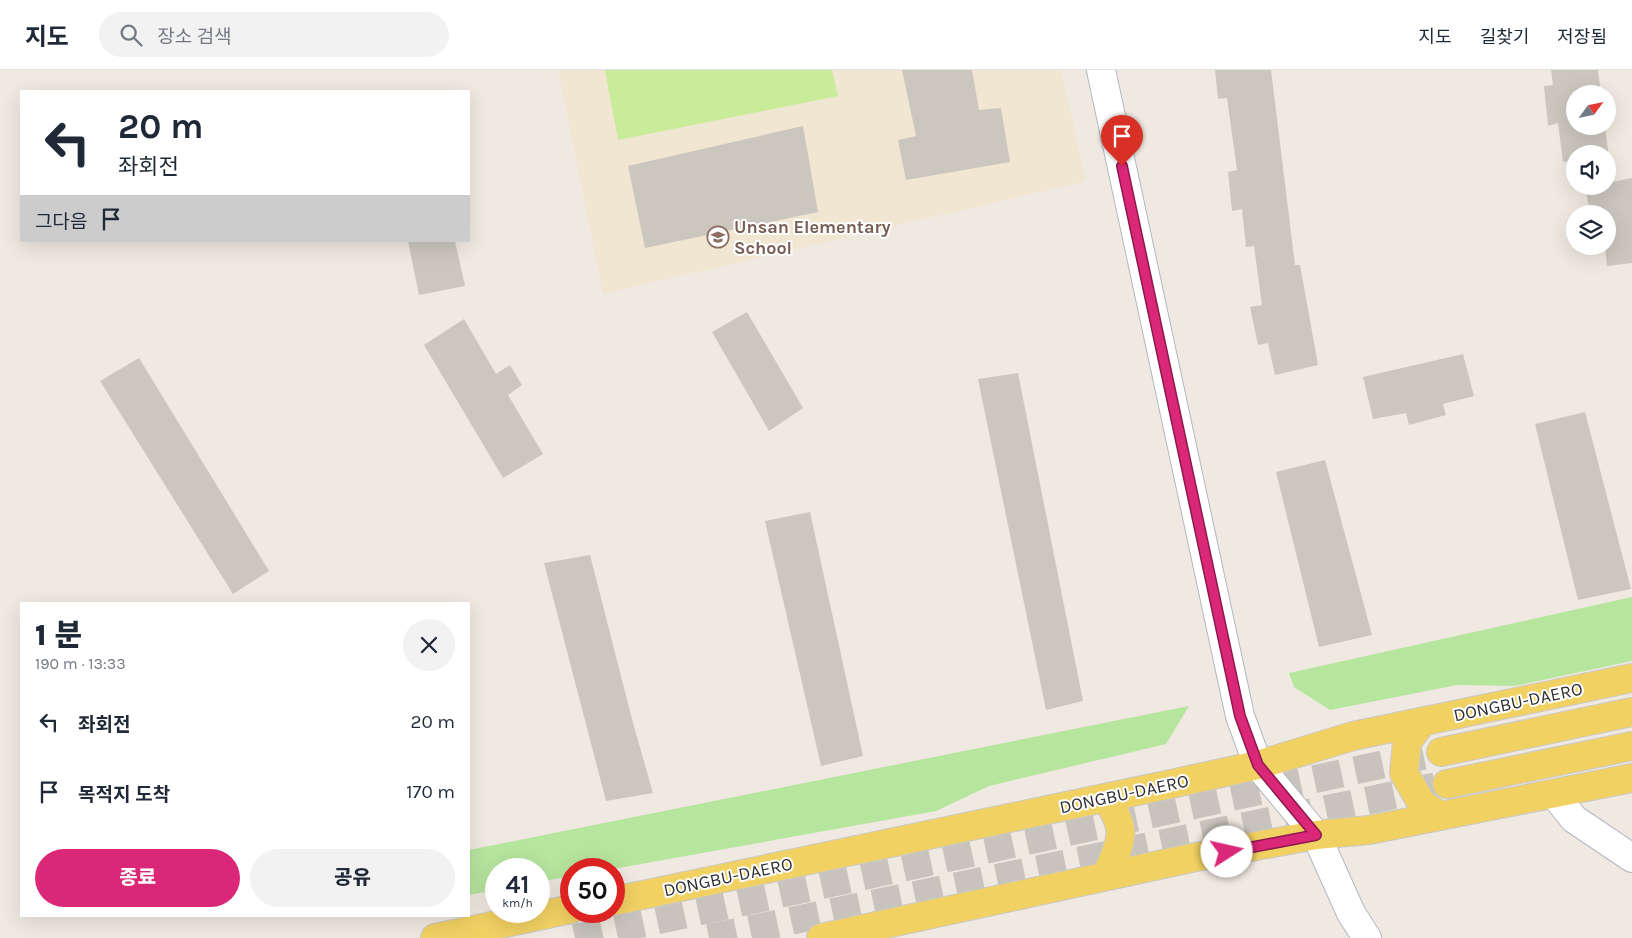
<!DOCTYPE html>
<html lang="ko">
<meta charset="utf-8">
<style>
body{margin:0;font-family:Karla,"Noto Sans KR",sans-serif;background:#f2f2f3;color:#1f2937;height:100vh;display:flex;flex-direction:column;font-size:19px;white-space:nowrap}
*{box-sizing:border-box;margin:0}
p{font-size:16px;color:#747a83}
.icon{flex:none;width:28px;height:28px;fill:none;stroke:currentColor;stroke-width:2;stroke-linecap:round;stroke-linejoin:round}
.map{position:relative;flex:1;overflow:hidden}
.side{position:absolute;left:20px;top:532px;width:450px;height:315px;display:flex;flex-direction:column;background:#fff;border-radius:0px;box-shadow:0 5px 20px #0002}
.side>*{flex:none}
.top-card{position:absolute;left:20px;top:20px;width:450px;height:152px;border-radius:0px;box-shadow:0 5px 20px #0002;background:#fff;color:#1f2937;overflow:hidden}
.needle{width:32px;rotate:57deg}
.buttons{position:absolute;left:1566px;top:15px;display:grid;gap:10px}
.buttons a{display:grid;place-items:center;width:50px;height:50px;border-radius:50%;background:#fff;box-shadow:0 5px 20px #0002;font-size:25px}
.speed{position:absolute;left:485px;top:788px;display:flex;gap:10px;font-size:25px;font-weight:700;text-align:center}
.speed>*{display:grid;place-content:center;width:65px;height:65px;border-radius:50%;background:#fff;box-shadow:0 5px 20px #0002;line-height:1}
.speed small{font-size:12px;font-weight:400}
.speed .limit{border:8px solid #d22;background:#fff;color:#111}
.pin{position:absolute;display:grid;place-items:center;width:42px;height:42px;color:#fff;margin:-51px -21px;border-radius:50% 50% 50% 0;rotate:-45deg;box-shadow:0 0 5px #0007}
.pin .icon{rotate:45deg}
.me{position:absolute;width:55px;margin:-28px;rotate:80deg;stroke-linejoin:round;filter:drop-shadow(0 0 4px #0008)}
.turn{display:flex;align-items:center;gap:18px;height:105px;padding:0 15px;font-size:22px}
.turn .icon{width:65px;height:65px;stroke-width:2.5}
.turn b{display:block;font-size:35px;line-height:42px}
.then{display:flex;align-items:center;height:48px;padding:0 15px;background:#0003;gap:10px;font-size:19px}
.round{display:grid;place-items:center;flex:none;width:52px;height:52px;border-radius:26px;background:#f2f2f3}
.head{display:flex;align-items:center;justify-content:space-between;height:85px;padding:0 15px}
h1{font-size:30px;font-weight:800;line-height:38px}
.action{display:flex;gap:10px;margin-top:auto;padding:10px 15px}
.action a{flex:1;height:58px;border-radius:30px;background:#db2777;color:#fff;font-size:20px;font-weight:800;line-height:58px;text-align:center}
.action a+a{background:#f2f2f3;color:#1f2937}
ul{padding:0;list-style:none}
li{display:flex;align-items:center;gap:15px;height:70px;padding:0 15px}
li div{flex:1}
li b{display:block;font-size:19px}
li em{font-style:normal}
header{display:flex;align-items:center;gap:30px;box-sizing:border-box;height:70px;padding:0 25px;background:#fff;border-bottom:1px solid #e0e1e3}
header strong{font-size:24px}
nav{display:flex;gap:28px;margin-inline-start:auto;font-size:18px}
.search{width:350px;height:45px;background:#f2f2f3;display:flex;align-items:center;gap:12px;box-sizing:border-box;padding:0 18px;border-radius:28px;color:#747a83;font-size:19px}
.map>svg:first-child{display:block}
.education{fill:#f0e6d1}
.green{fill:#b6e59e}
.pitch{fill:#c9ec9a}
.building{fill:#cbc7bf}
.lines{fill:none;stroke-linecap:round;stroke-linejoin:round}
.major-tunnel{stroke:#c8c4bd;stroke-width:28;stroke-dasharray:28 14;stroke-linecap:butt}
.minor-casing{stroke:#b4b7c1;stroke-width:30}
.major-casing{stroke:#c9c9c9;stroke-width:30}
.minor{stroke:#fff;stroke-width:28}
.major{stroke:#f2d163;stroke-width:28}
.route-casing{stroke:#8e194d;stroke-width:12}
.route{stroke:#db2777;stroke-width:9}
.labels{text-anchor:middle;dominant-baseline:central;stroke-width:4;stroke-linejoin:round;paint-order:stroke}
.education-label{font-size:18px;font-weight:bold;fill:#785e54;stroke:#fff;text-anchor:start}
.street-label{font-size:18px;fill:#2e2e2e;stroke:#fff}
</style>
<header>
<strong>지도</strong>
<div class="search"><svg class="icon" aria-label="search" viewBox="0 0 24 24"><circle cx="10" cy="10" r="6"/><path d="M15 15l6 6"/></svg>장소 검색</div>
<nav><a>지도</a><a>길찾기</a><a>저장됨</a></nav>
</header>
<div class="map">
<svg width="1632" height="868" viewBox="0 0 1632 868">
<rect width="100%" height="100%" fill="#efe9e1"/>
<!-- education -->
<path class="education" d="M558 0H1061L1086 111 603 224Z"/>
<!-- green -->
<path class="green" d="M1632 527V591L1515 616 1457 615 1330 640 1294 617 1289 603Z
M1189 636 1166 674 989 716 936 741 613 799H571V806L539 812V799H496V820L469 825V780Z"/>
<!-- pitch -->
<path class="pitch" d="M605 0H832L838 26 618 70Z"/>
<!-- building -->
<path class="building" d="M902 0H972L979 40 1001 38 1010 92 906 110 898 70 916 66Z
M1215 0H1271L1295 195H1300L1318 295 1275 305 1268 273 1258 275 1250 237 1262 235 1254 176 1246 177 1242 139 1232 141 1228 102 1237 100 1227 28 1218 29Z
M1551 0H1598L1601 24H1575V56H1605L1612 112 1632 108V193L1607 196 1605 177 1596 178V176H1608V144H1590L1585 116H1608V84H1575V90L1563 92 1558 53 1548 56 1544 16 1553 15Z
M803 56 818 142 645 178 628 96Z
M408 171H455L465 216 419 225Z
M747 242 803 338 769 361 712 262Z
M464 249 496 304 510 295 522 315 508 325 543 384 503 408 424 275Z
M1463 284 1474 326 1443 334 1446 345 1409 355 1406 343 1373 349 1363 307Z
M139 288 269 501 233 524 100 311Z
M1018 303 1083 631 1046 640 978 309Z
M1585 342 1631 519 1578 530 1535 354Z
M1325 390 1372 565 1319 577 1276 402Z
M810 442 863 686 821 696 765 451Z
M590 485 633 653 653 723 606 731 544 493Z"/>
<g class="lines">
<!-- major-tunnel -->
<path class="major-tunnel" d="M575 868 1441 682
M709 868 1447 714"/>
<!-- minor casing -->
<g class="minor-casing">
<path id="minor" d="M1101 0 1240 646 1258 695 1316 765 1351 843 1367 868
M1554 724 1574 749 1632 788"/>
</g>
<!-- major casing -->
<g class="major-casing">
<path id="major" d="M1422 652 1407 672 1404 703 1422 734 1441 746
M1441 682 1632 642
M1447 714 1632 676
M1106 728C1129 762 1121 771 1106 806
M614 831 1171 714 1258 695 1353 666 1632 608
M435 868 571 839
M821 868 1191 788 1316 765 1369 760 1632 708"/>
</g>
<!-- minor -->
<use href="#minor" class="minor"/>
<!-- major -->
<use href="#major" class="major"/>
</g>
<g class="lines">
<!-- route casing -->
<g class="route-casing">
<path id="route" d="M1122 96 1240 646 1258 695 1316 765 1227 782"/>
</g>
<!-- route -->
<use href="#route" class="route"/>
</g>
<!-- icons -->
<defs>
<g id="school-ring" transform="scale(1.125)"><circle r="9.5" fill="#fff" stroke="#8d6e63" stroke-width="1.5"/><path d="M0-5L7-2L0 1L-7-2ZM-4 1L0 2.5L4 1V4Q0 6-4 4Z" fill="#8d6e63"/></g>
</defs>
<g fill-rule="evenodd">
<use href="#school-ring" x="718" y="167"/>
</g>
<g class="labels">
<!-- education labels -->
<g class="education-label">
<text x="734" y="157">Unsan Elementary<tspan x="734" dy="21">School</tspan></text>
</g>
<!-- street labels -->
<g class="street-label">
<text transform="translate(1518 632) rotate(-12)">DONGBU-DAERO</text>
<text transform="translate(1124 724) rotate(-12)">DONGBU-DAERO</text>
<text transform="translate(728 807) rotate(-12)">DONGBU-DAERO</text>
</g>
</g>
</svg>
<div class="buttons">
<a><svg class="needle" viewBox="-14 -14 28 28"><path d="M0-13l5 13h-10z" fill="#e53935"/><path d="M0 13l5-13h-10z" fill="#747a83"/></svg></a>
<a><svg class="icon" aria-label="sound" viewBox="0 0 24 24"><path d="M4 9h4l5-4v14l-5-4H4zM17 9q2 3 0 6"/></svg></a>
<a><svg class="icon" aria-label="layers" viewBox="0 0 24 24"><path d="M12 4l9 5-9 5-9-5zM3 14l9 5 9-5"/></svg></a>
</div>
<div class="speed"><div>41<small>km/h</small></div><div class="limit">50</div></div>
<div class="pin" style="left:1122px;top:96px;background:#d93025"><svg class="icon" aria-label="arrive" viewBox="0 0 24 24"><path d="M6 21V4h12l-3 4 3 4H6"/></svg></div>
<svg class="me" style="left:1227px;top:782px" viewBox="-20 -20 40 40"><circle r="19" fill="#fff"/><path d="M0-13L10 11 0 6-10 11z" fill="#db2777"/></svg>
<div class="top-card">
<div class="turn"><svg class="icon" aria-label="left" viewBox="0 0 24 24"><path d="M17 20v-9H6M10 6l-5 5 5 5"/></svg><div><b>20 m</b>좌회전</div></div>
<div class="then">그다음<svg class="icon" aria-label="arrive" viewBox="0 0 24 24"><path d="M6 21V4h12l-3 4 3 4H6"/></svg></div>
</div>
<section class="side">
<div class="head"><div><h1>1 분</h1><p>190 m · 13:33</p></div><a class="round"><svg class="icon" aria-label="close" viewBox="0 0 24 24"><path d="M6 6l12 12M18 6L6 18"/></svg></a></div>
<ul>
<li><svg class="icon" aria-label="left" viewBox="0 0 24 24"><path d="M17 20v-9H6M10 6l-5 5 5 5"/></svg><div><b>좌회전</b></div><em>20 m</em></li>
<li><svg class="icon" aria-label="arrive" viewBox="0 0 24 24"><path d="M6 21V4h12l-3 4 3 4H6"/></svg><div><b>목적지 도착</b></div><em>170 m</em></li>
</ul>
<div class="action"><a>종료</a><a>공유</a></div>
</section>
</div>
